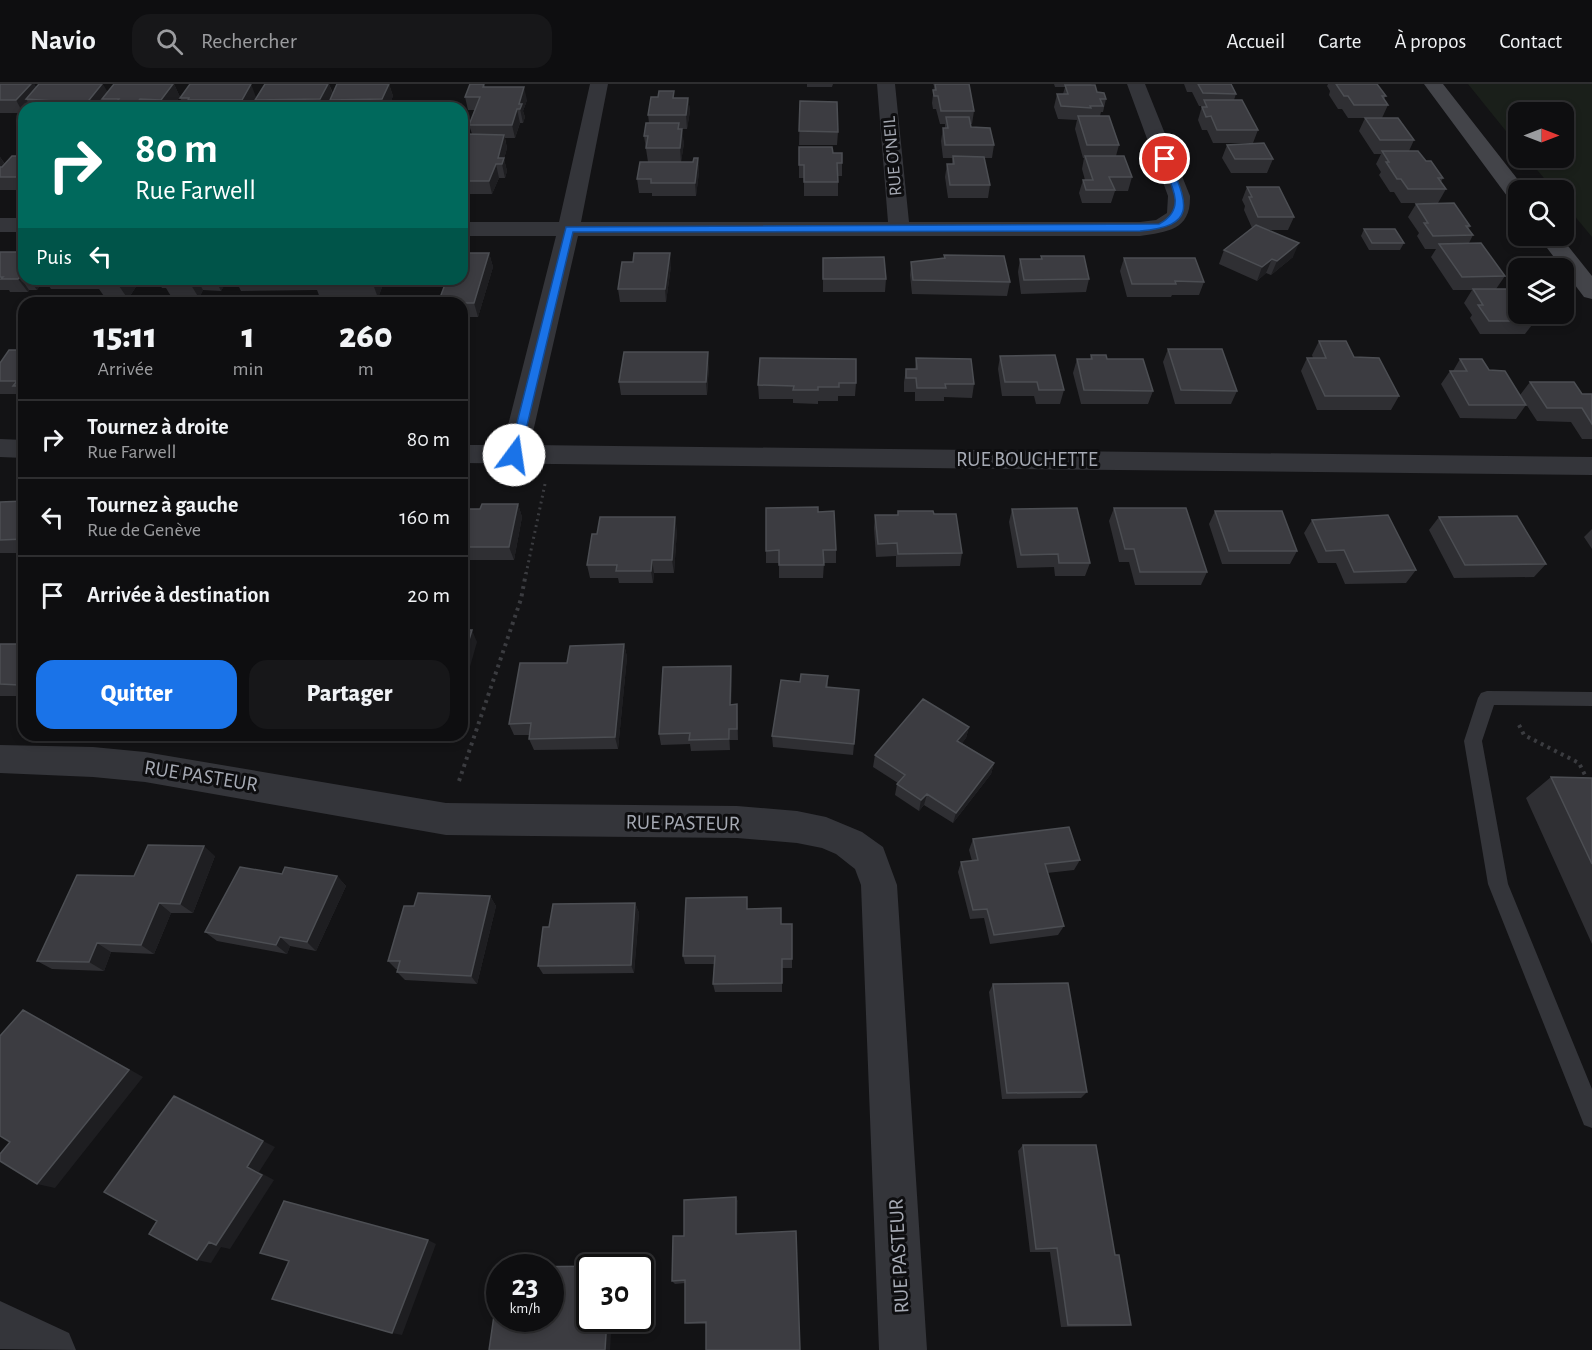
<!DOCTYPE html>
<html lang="fr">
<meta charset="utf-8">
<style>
body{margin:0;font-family:"Alegreya Sans",sans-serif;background:#171719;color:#f1f3f6;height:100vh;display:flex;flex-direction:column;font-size:22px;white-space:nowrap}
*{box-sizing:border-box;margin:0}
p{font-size:20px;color:#9b9c9f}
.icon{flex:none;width:33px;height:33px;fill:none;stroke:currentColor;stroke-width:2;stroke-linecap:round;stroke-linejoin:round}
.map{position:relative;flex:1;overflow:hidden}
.side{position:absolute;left:18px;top:213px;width:450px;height:444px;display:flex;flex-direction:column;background:#0e0e10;border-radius:18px;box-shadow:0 3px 9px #0003,0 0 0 2px #2e2e30}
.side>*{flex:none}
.top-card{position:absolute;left:18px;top:18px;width:450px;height:183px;border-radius:18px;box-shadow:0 3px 9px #0003,0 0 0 2px #2e2e30;background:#00695c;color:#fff;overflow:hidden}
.needle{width:39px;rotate:90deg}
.buttons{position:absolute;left:1508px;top:18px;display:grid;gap:12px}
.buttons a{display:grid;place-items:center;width:66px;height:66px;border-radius:12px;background:#0e0e10;box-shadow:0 3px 9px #0003,0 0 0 2px #2e2e30;font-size:30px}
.speed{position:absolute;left:486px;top:1170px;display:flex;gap:12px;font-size:30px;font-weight:700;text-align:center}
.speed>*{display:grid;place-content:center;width:78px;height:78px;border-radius:50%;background:#0e0e10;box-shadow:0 3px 9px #0003,0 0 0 2px #2e2e30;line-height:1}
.speed small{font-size:15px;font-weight:400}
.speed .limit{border:3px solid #111;border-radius:9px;background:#fff;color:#111}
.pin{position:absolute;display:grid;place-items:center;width:51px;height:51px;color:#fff;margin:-26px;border:3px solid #fff;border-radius:50%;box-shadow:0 2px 6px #0007}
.me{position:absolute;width:66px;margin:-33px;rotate:14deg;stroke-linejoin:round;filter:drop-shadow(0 0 4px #0008)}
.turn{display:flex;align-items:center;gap:21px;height:126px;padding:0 18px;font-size:27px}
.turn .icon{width:78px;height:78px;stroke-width:2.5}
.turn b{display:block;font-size:42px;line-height:51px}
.then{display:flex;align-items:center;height:57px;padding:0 18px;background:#0003;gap:12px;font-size:22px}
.eta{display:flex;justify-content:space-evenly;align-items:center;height:102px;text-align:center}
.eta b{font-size:36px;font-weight:800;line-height:42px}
.cta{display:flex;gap:12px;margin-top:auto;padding:12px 18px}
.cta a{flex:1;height:69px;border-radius:18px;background:#1a73e8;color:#fff;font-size:24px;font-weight:800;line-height:69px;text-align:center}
.cta a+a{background:#171719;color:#f1f3f6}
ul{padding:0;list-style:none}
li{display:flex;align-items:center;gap:18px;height:78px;padding:0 18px;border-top:2px solid #2e2e30}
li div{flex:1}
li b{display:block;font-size:22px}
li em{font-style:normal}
header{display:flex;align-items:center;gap:36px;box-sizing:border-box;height:84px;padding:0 30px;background:#0e0e10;border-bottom:2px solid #2e2e30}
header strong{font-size:28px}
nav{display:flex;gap:33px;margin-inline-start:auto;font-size:21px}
.search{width:420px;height:54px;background:#171719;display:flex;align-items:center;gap:15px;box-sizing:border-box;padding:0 21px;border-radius:18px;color:#9b9c9f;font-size:22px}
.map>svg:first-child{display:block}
.green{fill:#1a1f1a}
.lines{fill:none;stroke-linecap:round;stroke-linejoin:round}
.path-far1{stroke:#3b3c40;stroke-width:3;stroke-dasharray:2 4;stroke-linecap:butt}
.path{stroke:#3b3c40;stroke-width:4;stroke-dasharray:3 4.5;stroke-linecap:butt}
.lane{fill:#34353a;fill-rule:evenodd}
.street{fill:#34353a;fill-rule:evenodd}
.secondary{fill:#434449;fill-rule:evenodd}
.wall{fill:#2f2f33}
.shaded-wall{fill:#1e1e21}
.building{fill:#3c3c41;stroke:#4c4e53;stroke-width:1.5}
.route{fill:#1a73e8;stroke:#114b97;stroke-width:1.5}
.labels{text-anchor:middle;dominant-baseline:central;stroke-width:6;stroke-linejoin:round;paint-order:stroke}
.far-street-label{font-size:18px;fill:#a6aab4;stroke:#0e0e10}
.street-label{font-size:21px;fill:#a6aab4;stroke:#0e0e10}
</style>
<header>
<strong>Navio</strong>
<div class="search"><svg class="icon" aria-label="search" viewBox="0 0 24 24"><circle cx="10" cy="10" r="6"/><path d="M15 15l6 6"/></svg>Rechercher</div>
<nav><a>Accueil</a><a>Carte</a><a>À propos</a><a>Contact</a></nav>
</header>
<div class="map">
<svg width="1592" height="1266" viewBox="0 0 1592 1266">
<rect width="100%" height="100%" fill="#131315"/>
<!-- green -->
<path class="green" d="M1468 0H1592V153L1563 118V106H1554L1527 74H1563V28H1518V62Z"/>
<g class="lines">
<!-- path-far1 -->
<path class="path-far1" d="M526 490 545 400"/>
<!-- path -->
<path class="path" d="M1519 641 1524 651 1579 679 1592 705
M459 697 521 515 526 489"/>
<!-- lane -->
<path class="lane" d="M1487 607 1592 608V622L1494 621 1482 657 1508 800 1592 1005V1044L1584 1041 1488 800 1464 657 1478 614 1481 609Z"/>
<!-- street -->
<path class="street" d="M590 0H608L581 138H888L877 0H895L909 138H1140L1156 136 1167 129 1168 112 1127 0H1145L1190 112C1191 146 1168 148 1140 152H578L530 361 1592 373V391L462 379V361H503L556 152H462V138H559Z
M0 134H24V148H0Z
M0 355 24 356V374L0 373Z
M0 661 93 663 145 668 446 719 737 722 797 727 826 733 862 748 883 763 897 801 927 1266H879L861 801 855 785 836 770 822 764 797 759 737 754 446 751 145 698 93 693 0 689Z
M0 1217 69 1249 76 1266 0 1265Z"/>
<!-- secondary -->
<path class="secondary" d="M1424 0H1443L1526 106H1518V117L1510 116Z
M1538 152H1560L1592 192V215L1584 213Z"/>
</g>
<!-- wall -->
<path class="wall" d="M0 0H34L36 3 108 8 174 0 180 13 171 24H107L104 19 100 24H31L30 22 28 24H24L23 29H0Z
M251 0 250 24H185L180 14Z
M329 0 333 9 389 0 393 12 388 24H332L330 17 327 24H259L255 16Z
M484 0 485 3 527 16 523 27 525 33 523 39H520L515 54H505L507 64 504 75 507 87 505 94H499L492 110H462V63L472 50 469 41 475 26H468L465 13Z
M807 0H833L832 3H807Z
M933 0H969L974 27 972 40H971V43L994 61 992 74H984L990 101 988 114H948L945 93 947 80H952V74H943L941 57 943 44H945V40H940L936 25H933L932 19 934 2Z
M1054 0H1091L1097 8 1106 15 1103 28H1101L1100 32 1119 61 1116 72 1132 93 1128 107H1115L1111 119H1082L1079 109 1083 96H1085L1082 85 1084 74H1083L1075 45 1077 36 1058 35 1054 23 1057 10H1063L1065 3H1055Z
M1184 0H1231L1236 10 1234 16 1258 46 1253 59H1213L1207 46H1202L1198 36 1202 22H1199L1192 8H1187Z
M1328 0H1377L1386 12 1384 15 1388 21 1382 34H1348L1342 25H1338L1329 11 1330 7 1327 2Z
M674 14H688L690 27 687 45H680L684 59 681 78H693L698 74 699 88 696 112H652V109H639L637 95 648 78 644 52 649 39 648 31Z
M800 17 838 48 837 61H799Z
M1365 34 1414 56 1409 67 1426 77 1443 94 1441 98 1446 105 1438 119H1401L1394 108H1390L1379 91 1381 88 1376 80 1381 70H1374L1359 47Z
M1227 61 1273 75 1267 89H1231L1222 74Z
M799 63 833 69 842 79V92H838V112H804V94H799Z
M24 72V106H0V73L5 80Z
M1247 103 1294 133 1288 146H1268L1293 173 1271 191 1266 189 1257 197 1219 180 1224 166 1252 144 1244 126 1245 122 1242 116Z
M1416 120 1470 142 1469 145 1473 151 1469 159 1505 192 1496 205 1535 237 1525 250H1480L1470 234 1472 231 1464 219 1472 206H1453L1431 173 1436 165H1425L1417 152 1419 149 1408 133Z
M1364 145 1404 159 1400 166H1369L1361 152Z
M0 168H24V195H141L128 215H106L99 205H51L44 195 37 206H29L28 208H10L9 206H0Z
M489 169 493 183 478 233H462V219Z
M944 171 1010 198 1007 212 912 210 910 191 911 178 944 175Z
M1041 172 1089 195 1086 208 1021 210 1018 188 1020 175H1041Z
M823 174 886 195 885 208H823Z
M1124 174 1204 198 1199 211H1172L1171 213H1127L1120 187Z
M671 182 666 218H620L618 205Z
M149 195H228L221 207 203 206 199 214H172L166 204H162L160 201H152Z
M235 195H385L378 214H320L317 206 241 207Z
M1319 257 1354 273 1399 312 1391 326H1317L1301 287 1307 274H1313L1312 271Z
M1168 265 1237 307 1231 320H1175L1163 278Z
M24 266V316L20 310H0V279Z
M1091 271 1107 275 1153 307 1148 320H1081L1073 289 1077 275H1090Z
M1000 272 1064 306 1060 320H1036L1034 312H1002L998 285Z
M760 274 856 299 855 312H838V317H818V320L793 319V315H759L758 301Z
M916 274 974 300 972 314 944 313V317H915V308H904V298L906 285H915Z
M1460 275 1489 286 1526 321 1516 335 1460 334 1441 300 1450 287H1453Z
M709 281 707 311H621L619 298Z
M1530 298 1582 310H1592V355H1582L1571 338 1537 337 1520 311Z
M24 417V469H0V418Z
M518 420 522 433 514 476H462V425H480Z
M1114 424 1207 488 1201 501H1135L1129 478H1119L1109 437Z
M1012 425 1090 479 1085 492H1055L1054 483 1017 484 1009 438Z
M898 427 934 430 962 469 960 482 896 483V472L876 473 874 444 875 431H898Z
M1215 427 1297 467 1290 480H1222L1209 440Z
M818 428 836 466V479H824L823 494H779V479H766V467Z
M1439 433 1546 480 1534 493 1454 494 1429 446Z
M1312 436 1416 486 1406 499 1345 500 1336 479H1318L1304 449Z
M1592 445V465L1584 453Z
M677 446 674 489H654L653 499H619L618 494H590L587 481 597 450Z
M0 560H24V612H0Z
M624 560 627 573 618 665 534 666 529 655 530 651H514L509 640 567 579Z
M828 592V603L859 606 853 671 773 663 772 652 800 598Z
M732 594 731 620H737L738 656H730V666L691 667 690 660 661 661 659 650Z
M969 643 966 654 962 659 994 679 991 690 953 739 924 721 919 727 895 711 897 700 898 699 873 683 875 671Z
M1551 693 1592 694V860L1526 714Z
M973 755 1080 776 1074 786 1047 789 1064 842 1058 851 990 860 984 834 970 835 958 788 961 778 972 777 969 766Z
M215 772 193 829H171L154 870 111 868 104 887 52 885 37 877Z
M282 790 337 792 346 802 316 867 290 862 287 870 217 857 205 848Z
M490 812 496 822 477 900 405 896 397 888 398 885H396L388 877 414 822Z
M635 819 639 829 634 889 543 890 538 882 549 843Z
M748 825 781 840H792V884H782V908H715L713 900 714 880H685L683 872Z
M993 900 1087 1008 1081 1014 1002 1015 989 908Z
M1023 1061 1131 1241 1123 1242 1061 1243 1050 1168H1030L1018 1067Z
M736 1113 738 1118 706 1240H687L685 1239V1199L675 1200 672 1197 684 1152Z"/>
<!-- shaded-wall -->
<path class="shaded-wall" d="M31 0H34L40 11 26 15 30 22 28 24H24L23 29 16 16Z
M102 0H103L110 12 102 15 104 19 100 24H86L85 21Z
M174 0 180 13 171 24H165L161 16Z
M251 0 256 13 250 24H245L242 16Z
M328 0H329L333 11 330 16V17L327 24H323L320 15Z
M389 0 393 12 388 24H385L382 15Z
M524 3 527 16 523 27 525 33 523 39 519 20Z
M688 14 690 27 687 45 686 31Z
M140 15 144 24H138L136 20Z
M517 25 520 39 515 54 512 41Z
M682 45 684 59 681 78 680 64Z
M504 51 507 64 504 75 507 87 505 94 502 80 498 74Z
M0 73 8 86 0 93Z
M698 74 699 88 696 112 695 99Z
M496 80 499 94 492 110 489 97Z
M1299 159 1293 173 1271 191 1277 177Z
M489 169 493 183 478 233 474 219Z
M670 169 671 182 666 218 665 205Z
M1272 175 1266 189 1257 197 1262 183Z
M20 193 29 206 28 208 18 195Z
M29 195H44L37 206Z
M124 195H141L128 215 119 202Z
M195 195H197L203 206 199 214 191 201Z
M215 195H228L221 207Z
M375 195H385L378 214 373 200Z
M462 256 464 263 462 271Z
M708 268 709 281 707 311 706 298Z
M518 420 522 433 514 476 509 463Z
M675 433 677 446 674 489 672 476Z
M652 476 654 489 653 499 651 487Z
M472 546 477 558 462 611V579Z
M624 560 627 573 618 665 615 653Z
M731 582 732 594 731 632 730 621Z
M24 591V605L19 601Z
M969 643 966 654 955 668 957 657Z
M729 645 730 656V666L729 655Z
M994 679 991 690 953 739 956 729Z
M927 710 924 721 919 727 921 716Z
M204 762 215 772 193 829 180 820Z
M337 792 346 802 316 867 307 858Z
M490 812 496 822 477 900 471 892Z
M159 819 171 829 154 870 141 861Z
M635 819 639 829 634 889 631 881Z
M280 853 290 862 287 870 276 861Z
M97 859 111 868 104 887 89 878Z
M23 926 39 934 143 993 55 1104 37 1100Z
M174 1012 275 1063 259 1088 274 1096 230 1165 221 1163 211 1179 197 1176 247 1083Z
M736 1113 738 1118 737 1154 736 1150Z
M428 1156 436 1160 402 1251 392 1249Z
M607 1234H612L610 1266H605Z"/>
<!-- building -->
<path class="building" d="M0 0H31L16 16H0Z
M39 0H102L85 21 65 22 67 18 26 15Z
M114 0H173L161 16 140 15 136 20H115L119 15H102Z
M190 0H251L242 16H188L189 14H180Z
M265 0H328L320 15 255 16Z
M337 0H389L382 15 330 16Z
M470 0H484L483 3H524L519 20H522L520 25H517L512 41H469L480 13H465Z
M935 0H969L974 27H941L938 12H934L933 6H936Z
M1198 0H1231L1236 10 1203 9Z
M1336 0H1377L1386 12H1382L1388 21H1354L1348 12H1344Z
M1065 1H1095L1097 8 1104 9 1106 15H1100L1103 22H1090L1091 24 1061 22 1057 10H1068Z
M659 7H674L673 14H688L686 31H648L651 13H658Z
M1204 16H1242L1258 46H1217L1211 32 1206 33 1202 23H1207Z
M800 17 837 18 838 48 799 47Z
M1078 32H1109L1119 61H1087Z
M946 33H969L971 43 990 44 994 61H945L943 44H948Z
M1365 34H1398L1414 56H1380Z
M646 39H679L678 45H682L680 64H646L648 52H644Z
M467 50 504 51 498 74H504L502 80H496L489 97H462V63Z
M1264 59 1273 75H1235L1227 61Z
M799 63H832L833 69H842V79H837L838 98H804V81H799Z
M1382 67H1418L1426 77H1431L1443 94H1438L1446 105H1408L1401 95H1397L1386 78H1389Z
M12 72H24V93H0V83H2Z
M953 72 984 73 990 101H950L947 80H954Z
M1085 72H1124L1132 93H1109L1115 106H1086L1083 96H1093Z
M694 74H698L695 99H651V95H637L640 78H693Z
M1247 103H1279L1294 133H1258L1249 113H1252Z
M1454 119 1470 142H1466L1473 151 1433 152 1424 139H1428L1416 120Z
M1256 141 1299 159 1277 177 1272 175 1262 183 1224 166Z
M1364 145H1395L1404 159H1372Z
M1481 159 1505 192 1462 193 1439 160Z
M0 168H24V193H20L18 195H1L3 193H0Z
M462 169H489L474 219H438L447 195H462Z
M634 169H670L665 205H618L622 178H633Z
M944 171 1004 172 1010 198 913 196 911 178 945 174Z
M1041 172H1084L1089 195 1024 196 1020 175H1042Z
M884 173 886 195H823V174Z
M1124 174H1195L1204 198 1175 197 1176 200H1132Z
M102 195H124L119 202H98Z
M167 195H195L191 201H164Z
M317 195H375L373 200 315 201Z
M1473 205H1513L1518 213V230H1530L1535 237H1489L1478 221H1483Z
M1319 257H1346L1354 273 1379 274 1399 312H1325L1307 274H1326Z
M1168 265H1222L1237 307 1181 306Z
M9 266H24V302H13L17 297H0V279Z
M624 268H708L706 298H619Z
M1055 271 1064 306H1039L1037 298H1005L1000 272Z
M1091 271H1106L1107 275H1143L1153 307 1084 306 1077 275H1092Z
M760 274 856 275V299H839V303H818V306H793L794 302 758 301Z
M916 274 971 275 974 300H945L946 304H917L916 294H906V285H917Z
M1460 275H1482L1489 286 1505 287 1526 321H1469L1450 287H1467Z
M1530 298H1574L1582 310H1592V340L1582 324H1547Z
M24 417V455L0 456V418Z
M482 420H518L509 463H462V425H480Z
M818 423V428L834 427 836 466H823L824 481H779V466L766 467V424Z
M1077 424 1090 479H1059L1058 470 1021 471 1012 425Z
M1114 424H1186L1207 488H1140L1134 465H1125Z
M898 427H933L934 430H956L962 469 898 470 897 459 878 460 875 431H898Z
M1215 427H1282L1297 467H1229Z
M1388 431 1416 486 1354 488 1344 466 1326 467 1312 436Z
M1517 432 1546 480 1465 481 1439 433Z
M600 433H675L672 476H652L651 487H616L617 481H587L592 450H597Z
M462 546H472L462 579Z
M0 560H24V591L19 601 0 600Z
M624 560 615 653 529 655 531 639 509 640 520 579H567L570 562Z
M731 582 730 621 737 620V645H729V655L689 656 690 649 659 650 663 583Z
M801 590 828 592 826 603 859 606 854 660 772 652 781 596 800 598Z
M923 615 969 643 957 657 994 679 956 729 927 710 921 716 897 700 905 691 875 671Z
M1551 693 1592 694V780Z
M1069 743 1080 776 1045 780 1064 842 994 851 987 825 973 826 961 778 978 776 973 755Z
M148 761 204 762 180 820 159 819 141 861 97 859 89 878 37 877 77 791 134 792Z
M240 783 282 790 285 783 337 792 307 858 280 853 276 861 205 848Z
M418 809 490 812 471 892 397 888 400 877H388L404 822H414Z
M747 813V825L781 824V840H792V875H782V899L713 900 715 872H683L686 814Z
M635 819 631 881 538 882 543 843H549L553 820Z
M1068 899 1087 1008 1007 1009 993 900Z
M23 926 129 986 37 1100 0 1077V1070L10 1058 0 1052V952Z
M174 1012 263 1057 247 1083 262 1091 216 1161 209 1158 197 1176 149 1150 157 1137 104 1108Z
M1023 1061H1096L1115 1171H1119L1131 1241H1068L1057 1164 1036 1165Z
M736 1113V1150L796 1147 800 1266H706V1238L685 1239V1196L672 1197 673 1152H684V1116Z
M284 1117 428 1156 392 1249 272 1215 289 1177 260 1169Z
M612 1182V1184H590V1234H607L605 1266H489L500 1190V1234H550V1184L500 1183Z"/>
<!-- route -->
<path class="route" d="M1165 72 1169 75C1186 118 1200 142 1140 147L573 148 520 371 514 375 509 371 566 143 1159 140C1189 124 1170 99 1160 75Z"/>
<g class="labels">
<!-- far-street labels -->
<g class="far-street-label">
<text transform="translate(893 72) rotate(-95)">RUE O'NEIL</text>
</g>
<!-- street labels -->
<g class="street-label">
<text x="1027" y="375">RUE BOUCHETTE</text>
<text transform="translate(201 692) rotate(9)">RUE PASTEUR</text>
<text transform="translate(683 739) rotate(1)">RUE PASTEUR</text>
<text transform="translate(899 1172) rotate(-93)">RUE PASTEUR</text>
</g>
</g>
</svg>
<div class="buttons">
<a><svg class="needle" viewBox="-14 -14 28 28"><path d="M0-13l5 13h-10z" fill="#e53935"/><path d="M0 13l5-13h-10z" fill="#9b9c9f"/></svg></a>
<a><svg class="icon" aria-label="search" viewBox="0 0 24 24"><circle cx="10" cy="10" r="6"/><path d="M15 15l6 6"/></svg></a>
<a><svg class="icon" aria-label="layers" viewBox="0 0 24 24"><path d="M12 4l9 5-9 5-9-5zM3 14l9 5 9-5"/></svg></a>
</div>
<div class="speed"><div>23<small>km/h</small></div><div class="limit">30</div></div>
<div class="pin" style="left:1165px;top:75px;background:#d93025"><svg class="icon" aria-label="arrive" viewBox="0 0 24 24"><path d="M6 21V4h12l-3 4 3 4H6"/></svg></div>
<svg class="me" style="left:514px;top:371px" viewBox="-20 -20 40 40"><circle r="19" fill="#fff"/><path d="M0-13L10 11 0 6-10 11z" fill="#1a73e8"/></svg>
<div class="top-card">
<div class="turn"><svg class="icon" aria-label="right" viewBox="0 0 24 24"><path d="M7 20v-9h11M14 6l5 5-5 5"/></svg><div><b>80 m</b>Rue Farwell</div></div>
<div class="then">Puis<svg class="icon" aria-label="left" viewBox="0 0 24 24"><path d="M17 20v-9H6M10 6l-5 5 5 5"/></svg></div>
</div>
<section class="side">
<div class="eta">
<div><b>15:11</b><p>Arrivée</p></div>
<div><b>1</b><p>min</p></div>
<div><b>260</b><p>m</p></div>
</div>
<ul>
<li><svg class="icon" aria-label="right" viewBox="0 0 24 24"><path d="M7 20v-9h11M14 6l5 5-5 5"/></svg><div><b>Tournez à droite</b><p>Rue Farwell</p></div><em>80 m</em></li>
<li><svg class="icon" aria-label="left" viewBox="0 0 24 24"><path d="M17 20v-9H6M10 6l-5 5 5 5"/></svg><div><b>Tournez à gauche</b><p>Rue de Genève</p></div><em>160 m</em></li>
<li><svg class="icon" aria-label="arrive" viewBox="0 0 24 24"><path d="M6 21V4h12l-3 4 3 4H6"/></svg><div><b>Arrivée à destination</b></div><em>20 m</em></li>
</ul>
<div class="cta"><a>Quitter</a><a>Partager</a></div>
</section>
</div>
